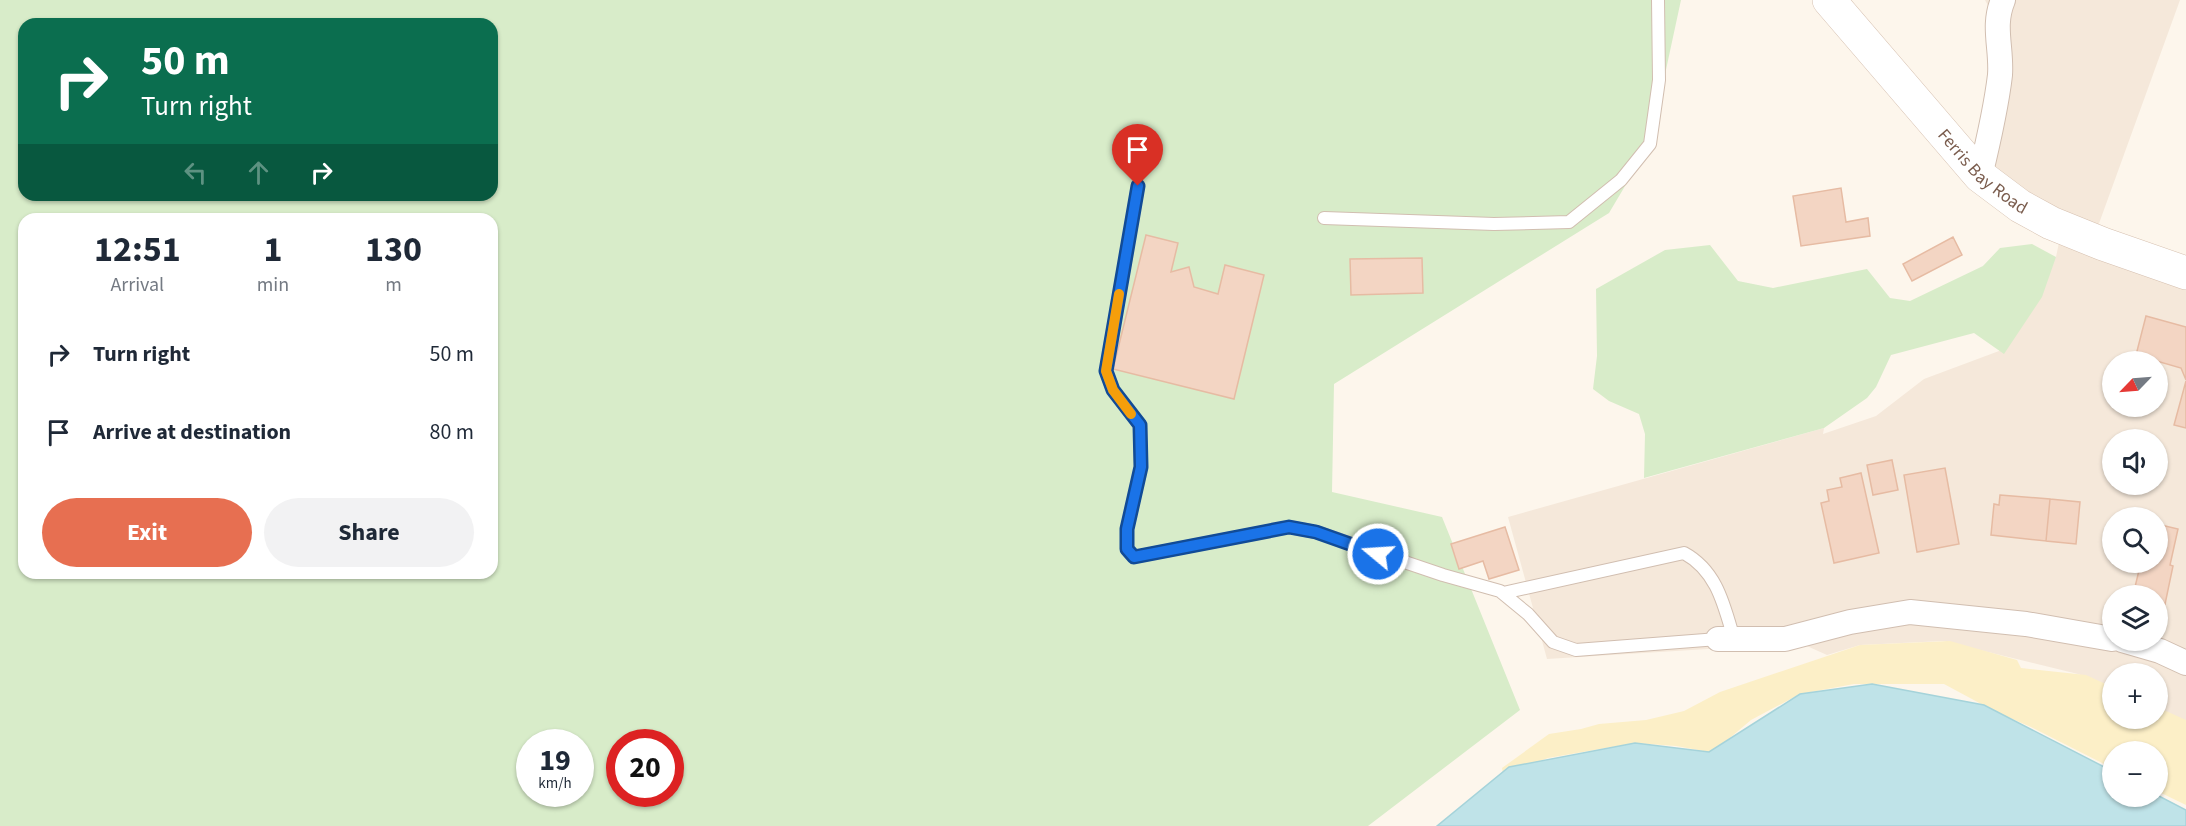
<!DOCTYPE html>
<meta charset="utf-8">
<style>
body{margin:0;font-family:"Source Sans 3",sans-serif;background:#f2f2f3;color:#1f2937;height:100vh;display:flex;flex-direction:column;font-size:22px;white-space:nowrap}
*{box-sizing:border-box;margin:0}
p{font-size:20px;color:#747a83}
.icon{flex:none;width:33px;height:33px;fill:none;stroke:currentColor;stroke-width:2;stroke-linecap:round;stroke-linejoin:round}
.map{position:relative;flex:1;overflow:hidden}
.panel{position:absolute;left:18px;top:213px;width:480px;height:366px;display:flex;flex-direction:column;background:#fff;border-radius:18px;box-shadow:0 2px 4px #0004}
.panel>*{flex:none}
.guide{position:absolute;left:18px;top:18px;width:480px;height:183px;border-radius:18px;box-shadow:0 2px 4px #0004;background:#0b6e4f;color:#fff;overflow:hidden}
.needle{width:39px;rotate:245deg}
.tools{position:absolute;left:2102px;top:351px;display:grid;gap:12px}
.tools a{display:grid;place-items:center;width:66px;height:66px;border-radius:50%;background:#fff;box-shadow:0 2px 4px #0004;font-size:30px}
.speed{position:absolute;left:516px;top:729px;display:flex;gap:12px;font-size:30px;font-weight:700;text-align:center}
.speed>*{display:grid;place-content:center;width:78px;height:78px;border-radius:50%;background:#fff;box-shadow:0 2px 4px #0004;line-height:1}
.speed small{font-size:15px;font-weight:400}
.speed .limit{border:9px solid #d22;background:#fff;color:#111}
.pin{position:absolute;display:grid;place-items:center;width:51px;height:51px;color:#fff;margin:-62px -26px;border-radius:50% 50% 50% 0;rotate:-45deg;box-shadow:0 0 6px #0007}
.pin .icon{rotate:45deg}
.me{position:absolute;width:66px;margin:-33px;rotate:288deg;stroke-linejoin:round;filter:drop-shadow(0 0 4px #0008)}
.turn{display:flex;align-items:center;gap:21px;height:126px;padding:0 24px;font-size:27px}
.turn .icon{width:78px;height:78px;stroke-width:2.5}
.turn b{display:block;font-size:42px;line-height:51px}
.lanes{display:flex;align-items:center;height:57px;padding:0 24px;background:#0003;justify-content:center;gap:30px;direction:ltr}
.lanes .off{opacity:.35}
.eta{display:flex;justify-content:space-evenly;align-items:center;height:102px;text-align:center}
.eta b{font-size:36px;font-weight:700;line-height:42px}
.action{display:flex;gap:12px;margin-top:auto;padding:12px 24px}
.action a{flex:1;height:69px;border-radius:36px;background:#e76f51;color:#fff;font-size:24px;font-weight:700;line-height:69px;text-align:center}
.action a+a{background:#f2f2f3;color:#1f2937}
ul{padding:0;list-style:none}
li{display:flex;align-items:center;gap:18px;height:78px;padding:0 24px}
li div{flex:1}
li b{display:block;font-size:22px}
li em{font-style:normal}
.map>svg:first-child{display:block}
.residential{fill:#f5e8da;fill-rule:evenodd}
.green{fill:#d8ecc9;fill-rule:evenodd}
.sand{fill:#fcefc7}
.water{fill:#bfe3e8;stroke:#a5d3da;stroke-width:1.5}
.building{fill:#f3d5c3;stroke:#e6bba3;stroke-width:1.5}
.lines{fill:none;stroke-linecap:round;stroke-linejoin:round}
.service-casing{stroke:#d1beb0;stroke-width:14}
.minor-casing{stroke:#d1beb0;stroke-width:26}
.secondary-casing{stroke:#d6c0b0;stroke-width:34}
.service{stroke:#fff;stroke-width:12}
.minor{stroke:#fff;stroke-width:24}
.secondary{stroke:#fff;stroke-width:33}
.route-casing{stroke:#114b97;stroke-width:15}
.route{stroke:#1a73e8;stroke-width:10}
.slow{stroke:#f59e0b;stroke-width:10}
.labels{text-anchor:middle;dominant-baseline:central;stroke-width:4.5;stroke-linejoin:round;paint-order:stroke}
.street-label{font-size:18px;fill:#7a5c4d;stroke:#fffaf3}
</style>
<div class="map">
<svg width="2186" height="826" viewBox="0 0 2186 826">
<rect width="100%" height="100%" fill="#fdf6ec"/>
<!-- residential -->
<path class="residential" d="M1985 0H2180L2093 240 2186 273V721L2157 709V674H2112V689L2078 674 1943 641 1860 645 1827 655 1789 638 1788 644 1547 659 1508 517 1824 428 1823 434 1876 416 1924 379 1999 351 2056 257 2062 228 1980 176 1996 21ZM2112 362H2157V406H2112ZM2112 440H2157V484H2112ZM2112 518H2157V562H2112ZM2112 596H2157V640H2112Z"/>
<!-- green -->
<path class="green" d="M0 0H1681L1650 144 1609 213 1334 384 1332 492 1442 517 1520 710 1368 826H0ZM24 24H492V195H24ZM24 219H492V573H24ZM530 742H580V794H530ZM620 742H670V794H620Z
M2032 244 2056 257 2042 297 2004 354 1974 333 1891 355 1876 387 1867 398 1824 428 1644 478 1645 434 1639 414 1609 401 1593 389 1597 356 1596 289 1665 250 1710 245 1738 281 1773 288 1867 269 1890 298 1910 301 1983 266 2000 248Z"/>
<!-- sand -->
<path class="sand" d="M1950 641 2017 660 2021 668 2086 675 2112 687V718H2157V707L2186 720V805L2157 791V752H2112V768L2031 727 1996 712 1944 684H1854L1800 694 1751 720 1719 747 1709 752 1676 746 1635 743 1548 758 1503 774 1502 768 1549 734 1581 729 1599 724 1646 720 1684 711 1720 692 1860 645Z"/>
<!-- water -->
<path class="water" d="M1872 684 1984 705 2112 771V796H2157V795L2186 810V826H1437L1509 767 1635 743 1709 752 1800 694Z"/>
<!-- building -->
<path class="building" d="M1841 188 1846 222 1868 218 1870 236 1801 246 1793 196Z
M1146 235 1178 243 1171 272 1189 267 1194 287 1218 294 1225 265 1264 275 1234 399 1113 369Z
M1953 237 1962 255 1912 281 1903 264Z
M1422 258 1423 293 1351 295 1350 259Z
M2146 316 2186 327V380L2181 368 2136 355Z
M2186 381V428L2174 425Z
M1892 460 1898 490 1873 495 1867 465Z
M1945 468 1959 544 1917 552 1904 475Z
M1861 473 1879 553 1834 563 1821 503 1829 501 1827 490 1842 487 1840 478Z
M2000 495 2050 499 2046 541 1991 535 1994 504 1999 505Z
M2050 499 2080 502 2076 544 2046 541Z
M2157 524 2178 529 2170 565 2173 566 2164 609 2157 607V596H2137L2139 588 2135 587 2141 562H2157Z
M1505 527 1519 570 1489 579 1483 561 1459 569 1451 544Z"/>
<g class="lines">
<!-- service casing -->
<g class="service-casing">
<path id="service" d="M1138 186 1106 371 1113 390 1140 425 1141 467 1127 529V549L1134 557 1289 527 1316 532 1443 575 1500 591 1528 614 1553 642 1576 650 1718 639
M1324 218 1494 224 1569 222 1621 180 1650 144 1659 80 1658 0
M1503 593 1684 553C1717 571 1724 605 1734 639"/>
</g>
<!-- minor casing -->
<g class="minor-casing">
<path id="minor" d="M1980 176C1988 143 1996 109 2000 75 2002 48 1992 26 2003 0
M1718 639H1785L1850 622 1910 612 2026 624 2112 639
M2122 640 2160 651 2186 663"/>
</g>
<!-- secondary casing -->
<g class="secondary-casing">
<g id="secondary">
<path id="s1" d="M1829 0 1980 176 2020 206 2051 223 2103 244 2186 273"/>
</g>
</g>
<!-- service -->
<use href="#service" class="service"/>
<!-- minor -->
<use href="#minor" class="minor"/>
<!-- secondary -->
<use href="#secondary" class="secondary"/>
</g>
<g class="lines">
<!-- route casing -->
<g class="route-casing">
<path id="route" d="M1138 186 1106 371 1113 390 1140 425 1141 467 1127 529V549L1134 557 1289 527 1316 532 1378 554"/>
</g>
<!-- route -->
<use href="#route" class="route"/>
<!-- slow -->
<path class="slow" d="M1119 294 1106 371 1113 390 1131 414"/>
</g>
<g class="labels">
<!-- street labels -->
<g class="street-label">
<text stroke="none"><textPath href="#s1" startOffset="231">Ferris Bay Road</textPath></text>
</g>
</g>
</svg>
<div class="tools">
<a><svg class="needle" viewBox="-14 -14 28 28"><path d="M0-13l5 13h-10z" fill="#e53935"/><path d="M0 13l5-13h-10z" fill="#747a83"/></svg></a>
<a><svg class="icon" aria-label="sound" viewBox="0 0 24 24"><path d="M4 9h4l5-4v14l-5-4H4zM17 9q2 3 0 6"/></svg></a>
<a><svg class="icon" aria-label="search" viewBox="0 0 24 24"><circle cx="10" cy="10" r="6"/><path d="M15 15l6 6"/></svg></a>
<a><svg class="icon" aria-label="layers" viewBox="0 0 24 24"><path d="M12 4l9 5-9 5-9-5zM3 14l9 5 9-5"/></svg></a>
<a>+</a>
<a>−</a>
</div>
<div class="speed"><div>19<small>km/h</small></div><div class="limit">20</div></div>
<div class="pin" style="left:1138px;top:186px;background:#d93025"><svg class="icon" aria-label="arrive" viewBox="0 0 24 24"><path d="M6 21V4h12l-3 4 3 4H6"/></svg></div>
<svg class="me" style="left:1378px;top:554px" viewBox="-20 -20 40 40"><circle r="17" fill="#1a73e8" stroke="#fff" stroke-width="3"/><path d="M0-11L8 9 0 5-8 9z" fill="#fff"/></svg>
<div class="guide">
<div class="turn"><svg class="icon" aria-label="right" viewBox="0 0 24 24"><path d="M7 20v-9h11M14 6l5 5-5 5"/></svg><div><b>50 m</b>Turn right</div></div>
<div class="lanes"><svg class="icon off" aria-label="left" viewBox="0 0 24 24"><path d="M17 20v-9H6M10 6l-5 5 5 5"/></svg><svg class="icon off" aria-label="ahead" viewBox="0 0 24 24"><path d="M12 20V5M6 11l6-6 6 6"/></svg><svg class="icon" aria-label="right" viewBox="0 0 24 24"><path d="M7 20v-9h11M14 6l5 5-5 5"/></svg></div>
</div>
<section class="panel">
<div class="eta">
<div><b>12:51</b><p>Arrival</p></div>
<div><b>1</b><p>min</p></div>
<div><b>130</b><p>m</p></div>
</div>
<ul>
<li><svg class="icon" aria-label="right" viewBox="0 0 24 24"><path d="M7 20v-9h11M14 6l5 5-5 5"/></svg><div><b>Turn right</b></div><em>50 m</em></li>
<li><svg class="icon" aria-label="arrive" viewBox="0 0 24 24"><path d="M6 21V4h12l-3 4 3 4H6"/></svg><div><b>Arrive at destination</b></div><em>80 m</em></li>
</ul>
<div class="action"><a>Exit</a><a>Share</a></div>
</section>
</div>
